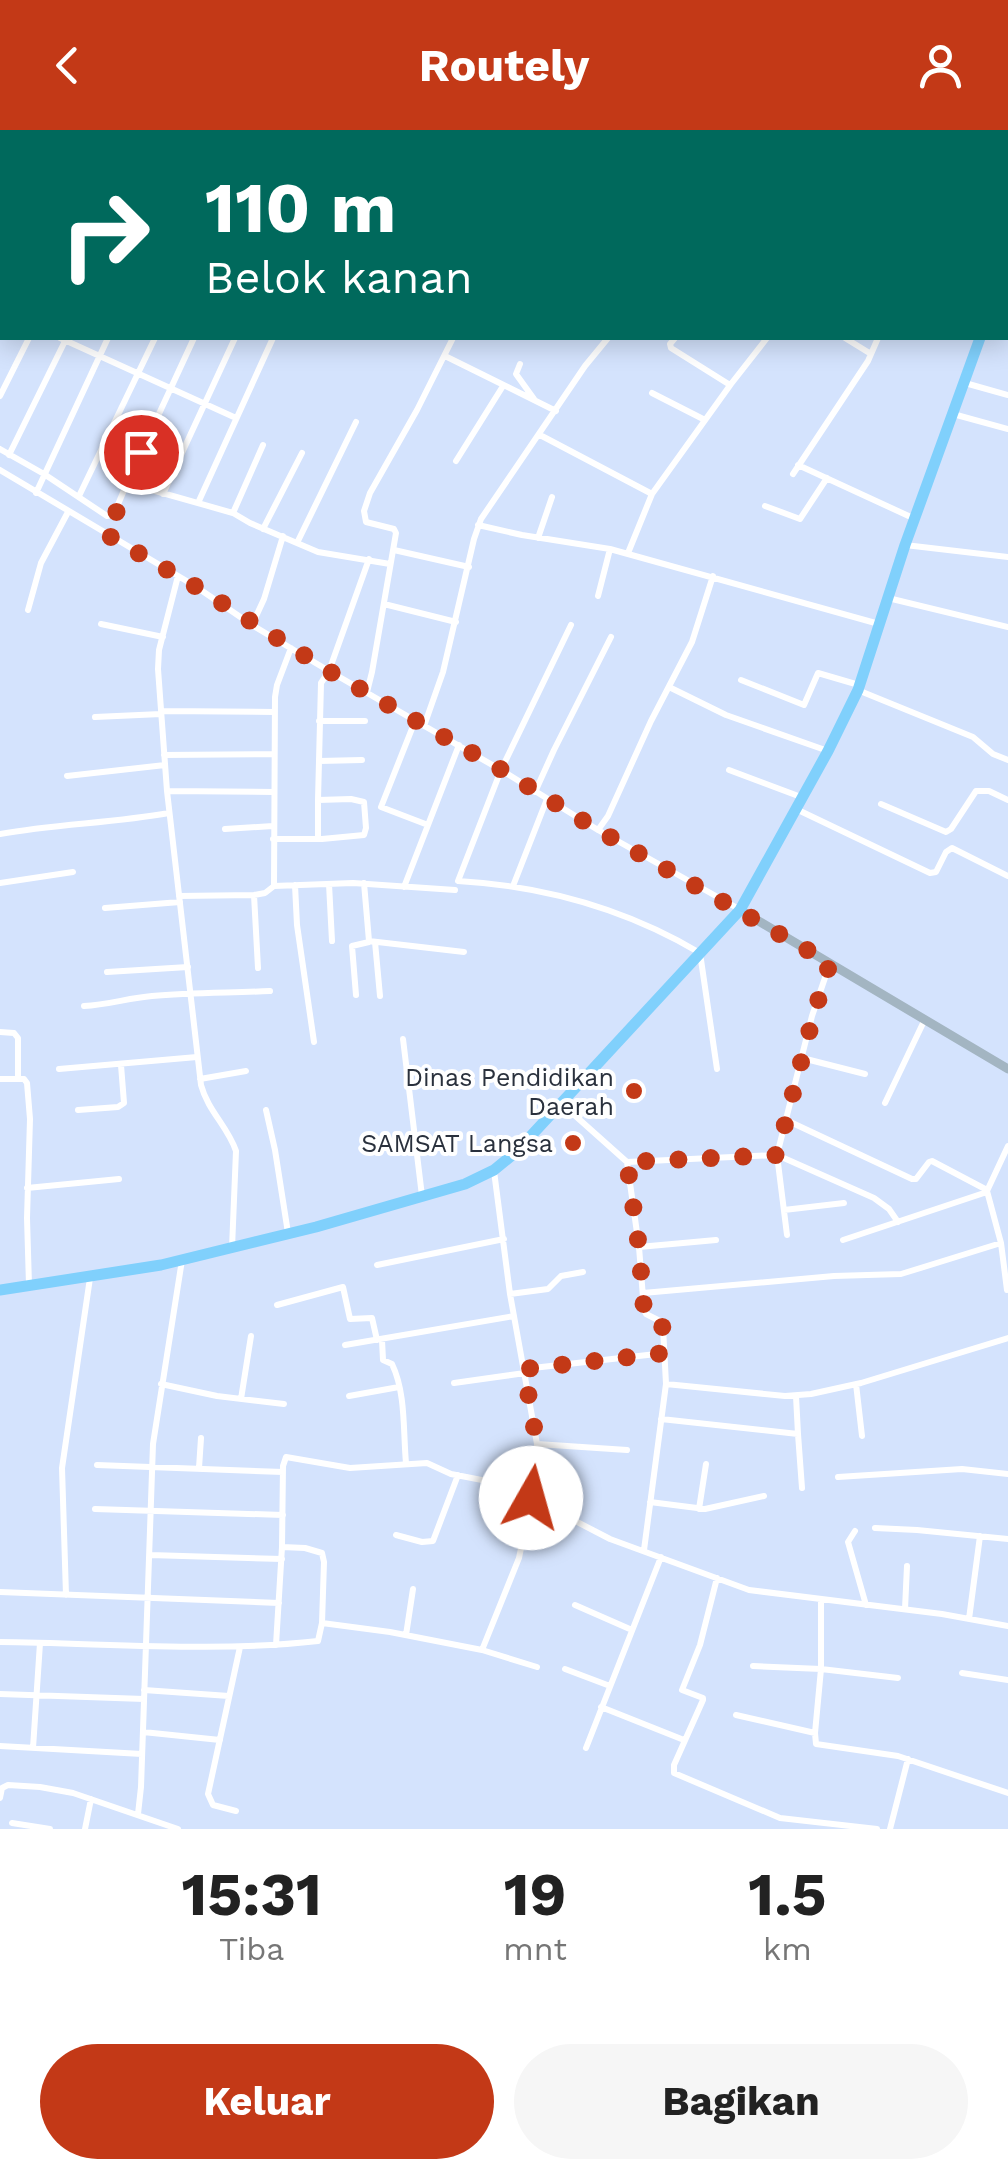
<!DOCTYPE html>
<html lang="id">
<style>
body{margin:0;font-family:"Work Sans",sans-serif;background:#f6f6f6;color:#222;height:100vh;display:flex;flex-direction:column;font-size:38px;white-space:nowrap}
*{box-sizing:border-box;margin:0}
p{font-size:32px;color:#767676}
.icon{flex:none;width:55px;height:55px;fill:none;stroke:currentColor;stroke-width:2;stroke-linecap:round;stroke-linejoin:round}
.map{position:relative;height:1699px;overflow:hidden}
.panel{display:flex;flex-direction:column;background:#fff;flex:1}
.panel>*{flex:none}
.top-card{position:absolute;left:0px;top:0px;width:1010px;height:210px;box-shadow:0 5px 25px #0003;background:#00695c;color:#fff;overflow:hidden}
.pin{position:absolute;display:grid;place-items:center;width:85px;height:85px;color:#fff;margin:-42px;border:5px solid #fff;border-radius:50%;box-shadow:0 2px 10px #0007}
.me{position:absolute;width:110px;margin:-55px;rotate:7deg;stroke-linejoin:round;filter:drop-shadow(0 0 8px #0008)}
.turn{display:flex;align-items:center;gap:35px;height:210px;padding:0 40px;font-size:45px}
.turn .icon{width:130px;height:130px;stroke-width:2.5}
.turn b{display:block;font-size:70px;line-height:85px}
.eta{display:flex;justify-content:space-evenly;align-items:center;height:170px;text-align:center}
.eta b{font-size:60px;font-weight:700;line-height:70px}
.cta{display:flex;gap:20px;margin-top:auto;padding:20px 40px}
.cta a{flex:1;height:115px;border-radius:60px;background:#c33917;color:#fff;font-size:40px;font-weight:700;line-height:115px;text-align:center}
.cta a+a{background:#f6f6f6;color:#222}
header{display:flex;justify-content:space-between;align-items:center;height:130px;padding:0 40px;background:#c33917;color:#fff;font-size:45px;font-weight:700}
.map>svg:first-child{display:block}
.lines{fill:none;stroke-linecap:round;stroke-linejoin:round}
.street{stroke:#fff;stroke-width:6}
.secondary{stroke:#a3b5c2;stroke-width:9}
.highway{stroke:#80d0fc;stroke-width:11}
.route{stroke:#c33917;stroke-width:18;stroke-dasharray:0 32.4}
.poi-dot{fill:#c33917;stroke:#fff;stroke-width:4}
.labels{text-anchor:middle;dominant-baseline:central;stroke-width:8;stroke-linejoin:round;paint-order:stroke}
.poi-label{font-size:25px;fill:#2a313d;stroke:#fff;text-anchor:end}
</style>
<header><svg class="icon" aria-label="back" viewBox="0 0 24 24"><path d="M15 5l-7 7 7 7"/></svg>Routely<svg class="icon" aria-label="person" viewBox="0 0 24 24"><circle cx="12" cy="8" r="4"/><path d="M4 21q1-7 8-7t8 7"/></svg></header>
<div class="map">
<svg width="1008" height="1699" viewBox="0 0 1008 1699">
<rect width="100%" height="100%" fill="#d4e3fd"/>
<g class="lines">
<!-- street -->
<path class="street" d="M376 0 378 2
M737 0 739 2
M206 2 207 0
M332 2 334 0
M523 2V0
M808 2 809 0
M893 2 894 0
M951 2 953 0
M0 35 2 36
M0 101 2 95
M0 182 2 177
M60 208 236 288
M675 208 670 214 671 218 730 255
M845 208 871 224
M445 226 556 281
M520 234 516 244 534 269
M965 253 1008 265
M652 263 705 290
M0 266 29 208
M953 284 1008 299
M540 305 652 364
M0 319 44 344 107 386 114 384 127 353 233 383 250 393 318 422 390 434
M9 325 66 209
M456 331 503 256
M798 335 913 388
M0 340 195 456 252 495 329 541 501 640 598 700 739 779
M793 344 868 231 878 208
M127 353 194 208
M36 363 108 208
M163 364 235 208
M79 366 155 208
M198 373 273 208
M765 376 800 389 827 348
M233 383 263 315
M478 395 522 405 610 419 879 494
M263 399 302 323
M538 408 552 367
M297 413 356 292
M905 415 1008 427
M394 420 469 437
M628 423 652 364 731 254 767 208
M178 446 159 520 158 539 167 661 201 955C208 981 228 997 236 1021L232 1118
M598 466 610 419
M888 468 1008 497
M384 474 456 492
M28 480 41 433 68 382
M101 494 163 507
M252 495 264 469 283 406
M571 495 501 640 458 751C543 756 626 779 700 823L717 939
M741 550 804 575 818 543 859 555
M669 557 726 585 828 621
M860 561 973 607 993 624 1008 630
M367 562 372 542 396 403 394 399 366 392 364 381 370 363 417 280 453 208
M161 581 275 582
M95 587 161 584
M319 591H365
M415 591 381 677 428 695
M424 596 443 542 474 409 481 389 585 236 608 208
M164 625 274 624
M319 631 362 630
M729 640 801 667
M67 646 165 635
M167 661 274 662
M535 662 554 620 611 507
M318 670 321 553 329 541 369 429
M881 674 946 702 951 699 976 661H989L1008 670
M796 679 930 743 936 742 946 722 952 718 1008 746
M225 699 273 696
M598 700 608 686 651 591 692 512 713 446
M0 704C56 694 113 693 169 683
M273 709H322L364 705 366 698 364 672 351 669 318 670V709
M0 753 73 742
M364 753 369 811 464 822
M329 754 332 811
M295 755 297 795 314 912
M274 756 275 567 277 555 291 518
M513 756 547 669
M404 757 459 615
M254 765 258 838
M179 766 254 765 265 763 274 756 353 753 455 760
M105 778 180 772
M375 812 380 866
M107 842 188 837
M356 865 352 816 369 812
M84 876C108 875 128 868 152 866 191 862 231 863 270 861
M0 902 14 903 18 908V949
M403 909 422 1066
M802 928 865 944
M59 939 197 927
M0 949H24L27 953 30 989 27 1088 29 1155
M200 949 246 941
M885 973 925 889
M562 974 627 1032 639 1117 644 1180 646 1184 660 1191 663 1197 666 1254 644 1420
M78 980 118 977 124 973 121 935
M266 980 275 1020 288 1103
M786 990 912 1049H916L929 1032 932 1031 987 1060
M627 1032 777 1025 874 1068 889 1079 898 1092
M27 1058 119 1049
M784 1080 844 1073
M787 1105 777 1025 812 886 830 833
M843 1110 987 1062
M639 1117 716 1110
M377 1135 504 1109
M1007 1160 1001 1113 987 1061 1008 1016
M643 1163 834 1146 901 1144 1001 1113
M510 1164 548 1159 561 1146 583 1142
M277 1175 343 1157 350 1189 372 1188 377 1210
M382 1210 383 1230 392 1234C406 1263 403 1301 406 1333
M345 1215 514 1186
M524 1239 665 1223
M454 1253 525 1243
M161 1254 217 1266 284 1274
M666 1254 785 1266 811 1264 861 1253 1008 1208
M856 1254 862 1306
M349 1266 399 1257
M796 1266 798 1304
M241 1269 251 1206
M661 1289 798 1304 802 1358
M537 1314 627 1320
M97 1335 283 1342
M199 1338 201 1308
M838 1347 962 1339 1008 1344
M531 1368 610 1409 749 1460 942 1484 1008 1496
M650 1372 705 1379 764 1366
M95 1379 283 1385
M699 1379 706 1334
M875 1398 917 1400 1008 1409
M855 1401 848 1412 866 1475
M396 1405 422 1412 433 1411 458 1345
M282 1417 305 1418 322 1423 324 1432 322 1493
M150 1425 282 1429
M717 1448 700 1515 682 1560 703 1568V1570L674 1635V1643L780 1688 877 1699
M0 1462 279 1473
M66 1465 62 1338 90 1148
M821 1470V1539L815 1603 816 1614 898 1626 1008 1663
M575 1475 632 1500
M905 1479 907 1436
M969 1489 980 1406
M406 1505 413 1459
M0 1512C106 1513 212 1523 318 1511L322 1493 390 1502 482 1520 537 1537
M276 1515 282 1417 283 1336 286 1327 350 1338 427 1333 451 1344 533 1360
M482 1520 519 1428 533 1360 537 1314 510 1164 494 1041
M753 1536 821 1539 898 1548
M565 1539 610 1556
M962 1543 1008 1550
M144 1560 229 1566
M0 1564 144 1569
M601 1577 684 1610
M736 1585 815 1603
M143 1602 220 1610
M0 1616 142 1624
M33 1618 40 1513
M586 1618 661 1427
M0 1668 2 1658 8 1655 40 1657 73 1663 178 1699
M236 1681 213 1675 208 1664 240 1517
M138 1684 141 1657 153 1314 182 1130
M12 1693 50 1699
M85 1699 91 1669
M890 1699 908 1629"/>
<!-- secondary -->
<path class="secondary" d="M740 780 1008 939"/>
<!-- highway -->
<path class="highway" d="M579 0 587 2
M1008 132V130
M0 1160 161 1135 316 1097 465 1054 494 1040 516 1022 740 780 828 621 858 560 905 415 980 208"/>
</g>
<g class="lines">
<!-- route -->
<path class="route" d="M141 322 114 388 104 403 195 456 329 541 502 640 598 700 830 833C809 896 794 961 777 1025L627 1032 639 1117 644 1180 649 1187 662 1194 665 1223 524 1239 537 1314 531 1368"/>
</g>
<!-- markers -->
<g class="poi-dot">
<circle cx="634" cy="961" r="10"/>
<circle cx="573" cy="1013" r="10"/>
</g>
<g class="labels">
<!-- poi labels -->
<g class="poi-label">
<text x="614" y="947">Dinas Pendidikan<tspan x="614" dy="29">Daerah</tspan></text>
<text x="553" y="1013">SAMSAT Langsa</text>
</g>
</g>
</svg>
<div class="pin" style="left:141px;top:322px;background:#d93025"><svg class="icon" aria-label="arrive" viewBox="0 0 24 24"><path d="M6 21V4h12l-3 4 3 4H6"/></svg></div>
<svg class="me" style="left:531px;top:1368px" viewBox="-20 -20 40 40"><circle r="19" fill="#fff"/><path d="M0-13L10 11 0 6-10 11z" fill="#c33917"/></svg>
<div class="top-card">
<div class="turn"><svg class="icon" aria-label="right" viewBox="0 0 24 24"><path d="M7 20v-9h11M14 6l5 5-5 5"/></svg><div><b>110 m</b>Belok kanan</div></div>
</div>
</div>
<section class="panel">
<div class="eta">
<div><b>15:31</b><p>Tiba</p></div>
<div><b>19</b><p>mnt</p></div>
<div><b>1.5</b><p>km</p></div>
</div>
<div class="cta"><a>Keluar</a><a>Bagikan</a></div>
</section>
